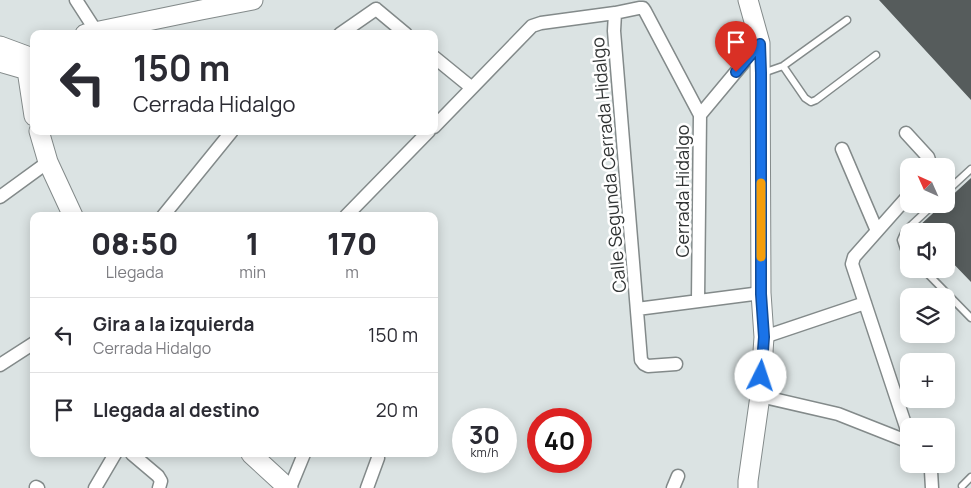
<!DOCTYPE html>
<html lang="es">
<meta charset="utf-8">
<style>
body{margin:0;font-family:Manrope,sans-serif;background:#f7f7f7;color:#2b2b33;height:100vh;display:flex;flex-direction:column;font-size:19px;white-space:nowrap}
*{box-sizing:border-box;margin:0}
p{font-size:16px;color:#7c7c81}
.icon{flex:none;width:28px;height:28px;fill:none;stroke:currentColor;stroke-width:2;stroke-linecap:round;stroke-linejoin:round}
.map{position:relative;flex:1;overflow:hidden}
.details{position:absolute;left:30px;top:212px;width:408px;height:245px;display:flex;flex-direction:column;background:#fff;border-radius:10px;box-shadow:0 2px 12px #0003}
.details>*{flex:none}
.hud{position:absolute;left:30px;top:30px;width:408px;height:105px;border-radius:10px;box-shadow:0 2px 12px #0003;background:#fff;color:#2b2b33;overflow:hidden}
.needle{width:32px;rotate:315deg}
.controls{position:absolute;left:900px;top:158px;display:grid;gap:10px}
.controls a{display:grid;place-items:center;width:55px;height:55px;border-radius:10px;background:#fff;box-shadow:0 2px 12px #0003;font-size:25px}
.speed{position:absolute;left:452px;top:408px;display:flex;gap:10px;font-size:25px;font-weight:700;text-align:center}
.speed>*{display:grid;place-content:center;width:65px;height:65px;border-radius:50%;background:#fff;box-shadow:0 2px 12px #0003;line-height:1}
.speed small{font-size:12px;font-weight:400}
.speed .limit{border:8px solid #d22;background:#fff;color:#111}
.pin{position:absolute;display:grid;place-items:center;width:42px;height:42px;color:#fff;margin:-51px -21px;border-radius:50% 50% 50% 0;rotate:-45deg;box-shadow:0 0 5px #0007}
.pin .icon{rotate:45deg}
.me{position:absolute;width:55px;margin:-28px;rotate:4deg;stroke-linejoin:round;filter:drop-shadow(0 0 4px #0008)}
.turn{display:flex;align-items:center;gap:18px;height:105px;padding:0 20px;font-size:22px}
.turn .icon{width:65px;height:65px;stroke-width:2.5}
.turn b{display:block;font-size:35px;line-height:42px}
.eta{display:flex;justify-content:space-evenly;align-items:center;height:85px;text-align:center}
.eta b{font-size:30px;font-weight:800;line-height:35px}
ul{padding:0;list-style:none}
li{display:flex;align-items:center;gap:15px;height:75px;padding:0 20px;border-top:1px solid #e1e1e2}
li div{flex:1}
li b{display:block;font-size:19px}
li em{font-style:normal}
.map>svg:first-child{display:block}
.building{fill:#565c5c}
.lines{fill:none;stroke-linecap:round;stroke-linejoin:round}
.lane-casing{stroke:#838a8a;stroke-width:9}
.street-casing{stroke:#838a8a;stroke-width:15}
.secondary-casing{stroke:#838a8a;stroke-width:21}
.lane{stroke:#fff;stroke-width:6}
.street{stroke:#fff;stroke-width:12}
.secondary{stroke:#fff;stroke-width:19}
.route-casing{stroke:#114b97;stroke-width:12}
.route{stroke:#1a73e8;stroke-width:9}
.slow{stroke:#f59e0b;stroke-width:9}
.labels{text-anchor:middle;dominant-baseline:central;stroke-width:5;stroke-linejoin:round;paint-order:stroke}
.street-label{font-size:18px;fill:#313434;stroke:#fff}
</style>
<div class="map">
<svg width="971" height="488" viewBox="0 0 971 488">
<rect width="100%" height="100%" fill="#dbe3e3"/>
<!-- building -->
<path class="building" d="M879 0H971V100Z
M971 178V282L946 256V231H922L918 227 943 204H946V201Z"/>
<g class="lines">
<!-- lane casing -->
<g class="lane-casing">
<path id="lane" d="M783 66 805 98 811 102 816 100 876 55
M763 73 783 66 847 20
M946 192 971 169
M909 254 904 249 901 240 905 231 934 204
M923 269 971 318
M962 486 971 477"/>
</g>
<!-- street casing -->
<g class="street-casing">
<path id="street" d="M76 0 96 31
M376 9 406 34
M615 13 614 31 641 360 644 364 648 366 676 364
M340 34 376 9
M434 57 472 88
M434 127 532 26 541 23 615 13 639 8H643L645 11 700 115
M906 133 928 157 931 166
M842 149 877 231
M909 195 854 257 852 264 909 436
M0 197 48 162
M163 216 232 131
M346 216 429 131
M698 300 700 115 760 43
M637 309 761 293
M764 337 865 303
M0 365 34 343
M760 396 838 414 909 442
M132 454 158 476 161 481 159 488
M928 464 931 471 932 488
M36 487 38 488
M95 488 115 454
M290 488 304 454
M367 488 378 458
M673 488 678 476"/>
</g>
<!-- secondary casing -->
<g class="secondary-casing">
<path id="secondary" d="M748 0 760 43 761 293 764 337 760 396 748 481V488
M85 34 201 10 253 0
M0 46 27 56
M27 56V70L34 116
M0 62 27 70
M39 131 48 162 73 216
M251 454 288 488"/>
</g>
<!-- lane -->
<use href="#lane" class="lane"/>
<!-- street -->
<use href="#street" class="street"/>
<!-- secondary -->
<use href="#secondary" class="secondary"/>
</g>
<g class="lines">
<!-- route casing -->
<g class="route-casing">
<path id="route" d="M736 72 760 44 761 73V294L764 337 761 376"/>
</g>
<!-- route -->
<use href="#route" class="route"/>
<!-- slow -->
<path class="slow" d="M761 257V183"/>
</g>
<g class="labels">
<!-- street labels -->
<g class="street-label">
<text transform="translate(608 165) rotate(-95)">Calle Segunda Cerrada Hidalgo</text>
<text transform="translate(682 191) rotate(-90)">Cerrada Hidalgo</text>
</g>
</g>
</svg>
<div class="controls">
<a><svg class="needle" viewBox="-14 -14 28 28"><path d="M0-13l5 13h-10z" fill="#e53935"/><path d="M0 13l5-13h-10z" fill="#7c7c81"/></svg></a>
<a><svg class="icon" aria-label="sound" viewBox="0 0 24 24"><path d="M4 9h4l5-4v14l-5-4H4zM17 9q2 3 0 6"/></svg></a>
<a><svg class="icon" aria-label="layers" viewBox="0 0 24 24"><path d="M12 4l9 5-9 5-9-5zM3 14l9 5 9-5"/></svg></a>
<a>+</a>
<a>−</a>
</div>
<div class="speed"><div>30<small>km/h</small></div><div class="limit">40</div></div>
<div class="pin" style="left:736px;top:72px;background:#d93025"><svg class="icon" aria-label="arrive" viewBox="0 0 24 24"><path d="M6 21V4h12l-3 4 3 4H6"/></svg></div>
<svg class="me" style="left:761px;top:376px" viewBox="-20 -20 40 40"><circle r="19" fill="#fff"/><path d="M0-13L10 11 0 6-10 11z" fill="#1a73e8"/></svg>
<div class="hud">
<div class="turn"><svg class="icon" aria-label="left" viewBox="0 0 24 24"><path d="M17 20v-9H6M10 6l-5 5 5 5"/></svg><div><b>150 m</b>Cerrada Hidalgo</div></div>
</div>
<section class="details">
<div class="eta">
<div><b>08:50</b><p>Llegada</p></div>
<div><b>1</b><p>min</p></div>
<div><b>170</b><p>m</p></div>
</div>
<ul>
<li><svg class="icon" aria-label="left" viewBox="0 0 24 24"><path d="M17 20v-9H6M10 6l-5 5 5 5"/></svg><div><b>Gira a la izquierda</b><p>Cerrada Hidalgo</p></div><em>150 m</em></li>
<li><svg class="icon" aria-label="arrive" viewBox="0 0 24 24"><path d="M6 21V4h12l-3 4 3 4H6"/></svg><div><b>Llegada al destino</b></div><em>20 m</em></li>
</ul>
</section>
</div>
